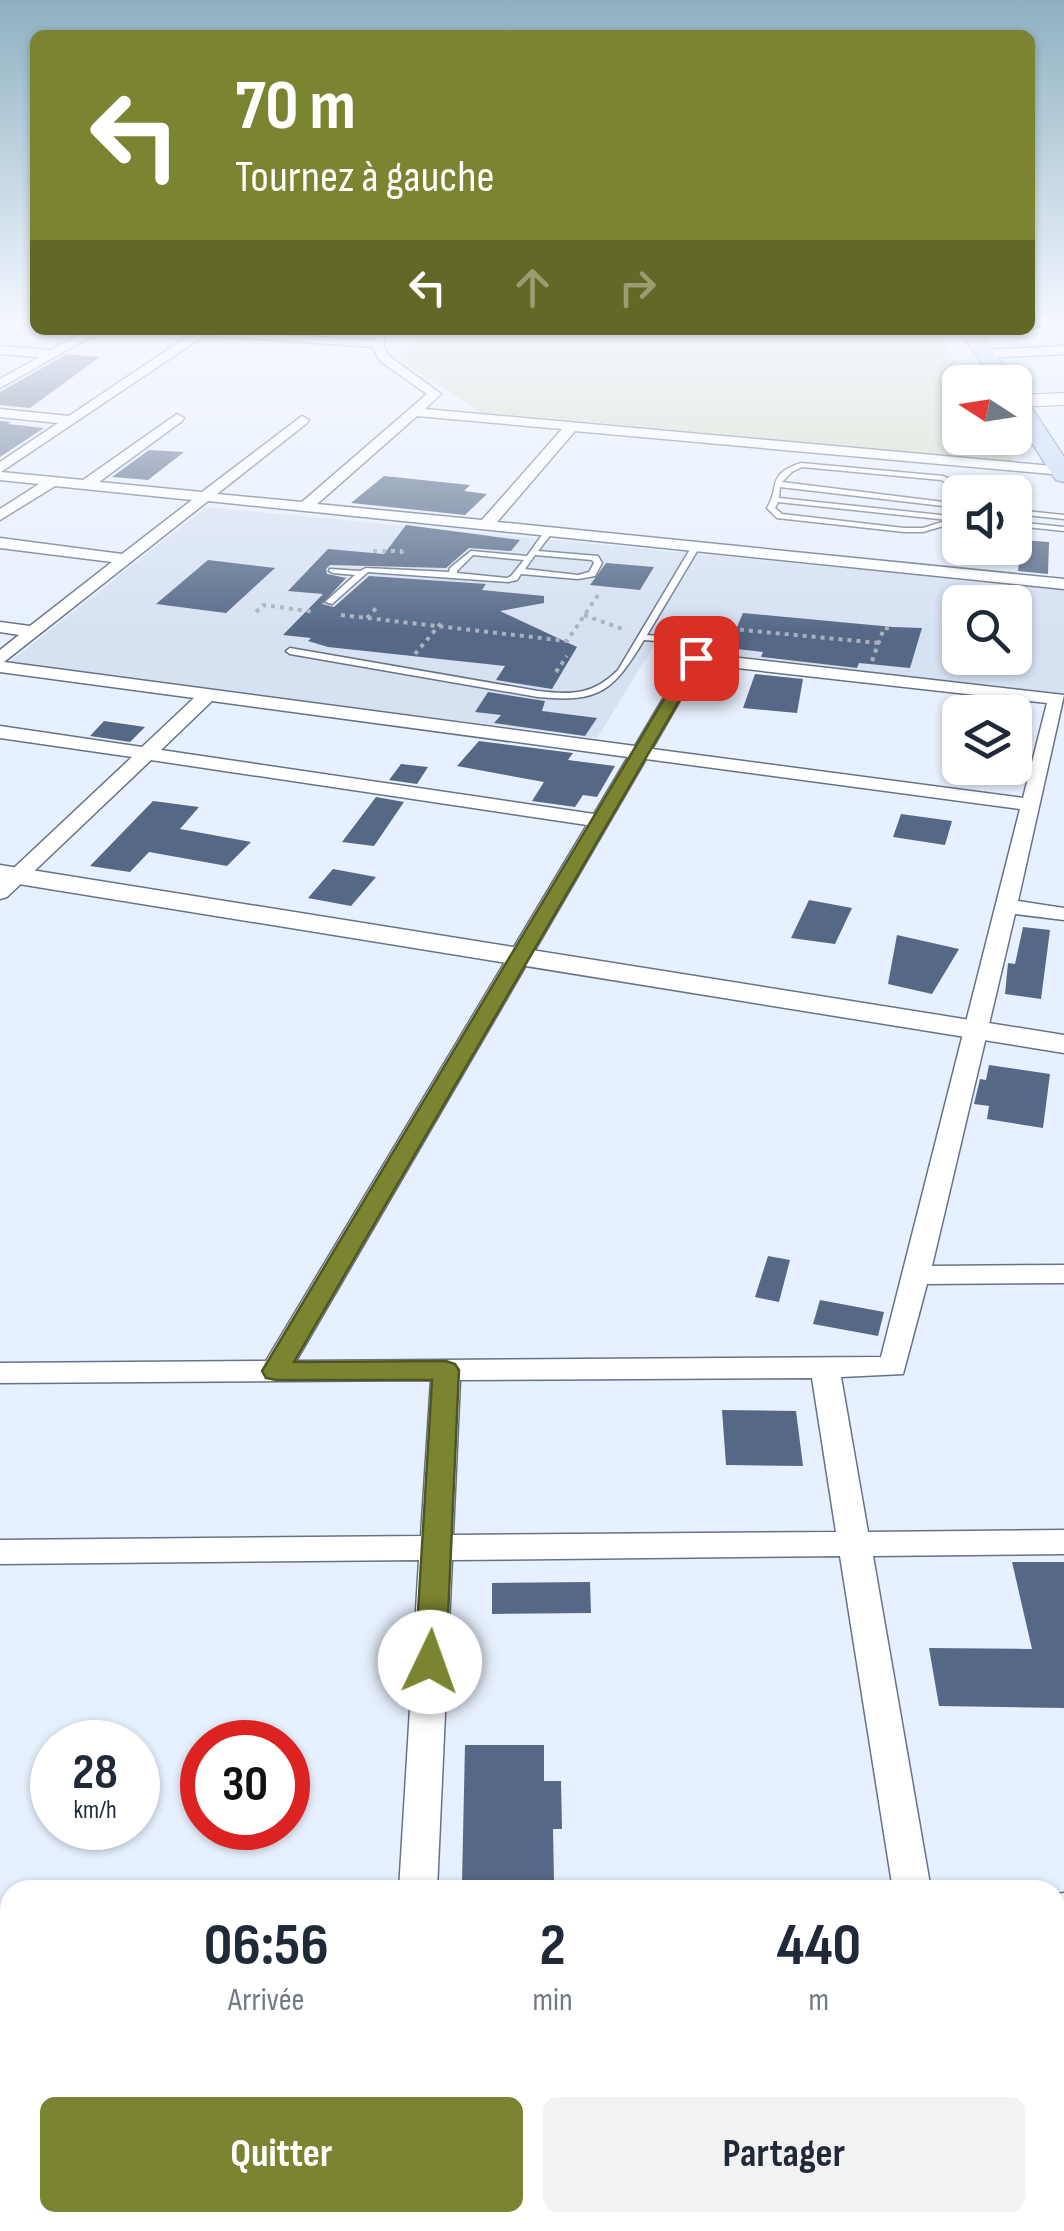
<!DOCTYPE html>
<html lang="fr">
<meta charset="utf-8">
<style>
body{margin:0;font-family:"Sofia Sans Condensed",sans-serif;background:#f2f2f3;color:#1f2937;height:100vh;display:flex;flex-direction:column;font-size:38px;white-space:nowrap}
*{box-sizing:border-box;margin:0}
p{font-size:32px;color:#747a83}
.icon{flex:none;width:55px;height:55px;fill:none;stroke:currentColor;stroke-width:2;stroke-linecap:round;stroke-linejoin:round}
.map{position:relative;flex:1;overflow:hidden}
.side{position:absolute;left:0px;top:1880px;width:1065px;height:352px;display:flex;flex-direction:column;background:#fff;border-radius:30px 30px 0 0;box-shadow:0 2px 8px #0004}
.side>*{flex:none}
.hud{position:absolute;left:30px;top:30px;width:1005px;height:305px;border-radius:15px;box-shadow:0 2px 8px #0004;background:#7b8430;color:#fff;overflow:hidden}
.needle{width:65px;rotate:282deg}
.controls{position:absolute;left:942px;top:365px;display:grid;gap:20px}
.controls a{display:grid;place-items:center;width:90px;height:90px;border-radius:15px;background:#fff;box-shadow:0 2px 8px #0004;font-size:50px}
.speed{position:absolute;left:30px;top:1720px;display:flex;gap:20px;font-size:50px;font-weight:700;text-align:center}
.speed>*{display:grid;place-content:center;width:130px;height:130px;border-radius:50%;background:#fff;box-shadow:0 2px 8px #0004;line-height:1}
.speed small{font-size:25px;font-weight:400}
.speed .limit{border:15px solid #d22;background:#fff;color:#111}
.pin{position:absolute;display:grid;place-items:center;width:85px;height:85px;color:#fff;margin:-42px;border-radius:20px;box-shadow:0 5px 15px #0006}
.me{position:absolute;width:110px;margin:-55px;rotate:3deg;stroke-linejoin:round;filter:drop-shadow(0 0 8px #0008)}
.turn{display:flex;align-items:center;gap:35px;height:210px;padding:0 40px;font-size:45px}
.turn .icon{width:130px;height:130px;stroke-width:2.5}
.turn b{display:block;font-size:70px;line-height:85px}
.lanes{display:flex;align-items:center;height:95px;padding:0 40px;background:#0003;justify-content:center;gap:50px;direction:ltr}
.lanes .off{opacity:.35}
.eta{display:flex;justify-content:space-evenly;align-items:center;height:170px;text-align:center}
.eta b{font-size:60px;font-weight:700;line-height:70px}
.button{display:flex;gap:20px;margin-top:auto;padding:20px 40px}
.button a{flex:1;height:115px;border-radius:15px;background:#7b8430;color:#fff;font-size:40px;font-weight:700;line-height:115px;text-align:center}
.button a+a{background:#f2f2f3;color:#1f2937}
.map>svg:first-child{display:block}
.built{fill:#d6e1f2;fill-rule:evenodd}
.green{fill:#d5d9bf}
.building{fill:#556987}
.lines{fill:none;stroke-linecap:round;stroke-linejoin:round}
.service-casing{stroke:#667386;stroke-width:3}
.minor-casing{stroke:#667386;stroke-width:3}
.tertiary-casing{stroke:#667386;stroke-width:3}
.secondary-casing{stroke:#667386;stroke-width:2}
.trunk-casing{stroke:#7e90ac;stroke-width:3}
.path{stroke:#a9b1bd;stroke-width:4;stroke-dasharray:4 5;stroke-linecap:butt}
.service{fill:#fff;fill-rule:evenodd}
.minor{fill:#fff;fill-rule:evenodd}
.tertiary{fill:#fff;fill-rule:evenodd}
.secondary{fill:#fff;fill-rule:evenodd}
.trunk{fill:#c2d7f6;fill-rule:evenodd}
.route{fill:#7b8430;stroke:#50561f;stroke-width:2.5}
</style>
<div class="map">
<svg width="1064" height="2231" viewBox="0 0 1064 2231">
<rect width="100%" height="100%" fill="#e7f0fe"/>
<!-- built -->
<path class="built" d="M206 507 1064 589V694L653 647 597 738 7 664ZM960 602H1015V658H960Z"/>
<!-- green -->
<path class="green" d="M430 330H935L966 382H960V438H999L1013 461 480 412 397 358Z"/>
<!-- building -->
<path class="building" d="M67 354 100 357 30 408 0 405V392Z
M0 421 11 422 8 424 44 428 0 457Z
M149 450 184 452 148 480 112 477Z
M384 476 470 485 464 491 487 494 465 515 351 503Z
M406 525 520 540 511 551 469 548 446 568 330 565 326 569 327 574 346 578 322 604 334 607 369 576 486 584 482 590 544 596V603L500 611 577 647 552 689 496 680 505 666 328 647 308 641 311 638 283 635 323 594 288 591 328 549 384 554Z
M1021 540 1049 542 1048 574 1018 571Z
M208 560 275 568 226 613 156 604Z
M606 563 654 567 640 590 590 585Z
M743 613 893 627 922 628 910 668 859 663 857 668 761 657 763 652 728 648Z
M755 674 803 679 797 713 743 708Z
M488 692 545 701 542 711 597 718 585 736 494 723 501 715 475 712Z
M104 721 145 727 130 742 90 736Z
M479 741 573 753 568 760 615 766 597 797 583 795 575 807 532 801 544 782 457 766Z
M401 764 428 767 417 784 389 780Z
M376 797 404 802 374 846 342 842Z
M153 801 199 807 180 829 251 842 227 866 149 852 130 872 90 866Z
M901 814 952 821 945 845 893 837Z
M333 869 376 877 351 906 308 898Z
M809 900 852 908 835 944 791 938Z
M1023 927 1050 930 1041 999 1005 994 1008 963 1015 964Z
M897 935 959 949 932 994 888 984Z
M989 1065 1050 1074 1043 1128 987 1119 989 1106 974 1104 980 1079 986 1080Z
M768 1256 790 1260 779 1302 755 1297Z
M820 1300 884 1312 878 1336 813 1324Z
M722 1410 796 1411 803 1466 726 1465Z
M1012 1562H1064V1708L939 1706 929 1648 1032 1649Z
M590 1582 591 1613 492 1614V1583Z
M465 1745H544V1781H561L562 1829H553L554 1881 462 1882Z"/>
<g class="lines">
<!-- service casing -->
<g class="service-casing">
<path id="service" d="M801 463 943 476 962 484 964 492 957 494 956 487 941 480 802 467 792 472 782 482 960 504V508L780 487 779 498 960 517V521L923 532H904L777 518 767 508C781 486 765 475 801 463ZM778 502 948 520 923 528H904L782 514 775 508Z
M1015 510 1064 515V519L1015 514Z
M1015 522 1064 527V531L1015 526Z
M545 531 552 533 538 551 598 556 602 563 595 576 578 579 521 574 517 580 508 582 368 572 332 604 325 602 355 575 333 573 329 571 330 569 360 571 366 568 449 572 450 568 471 551 527 556ZM473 555 524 560 511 576 507 578 457 573V571ZM535 555 592 560 594 563 589 572 578 575 525 569Z
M692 546 699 548 647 635 714 641 718 644 717 646 644 640C613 691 600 703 538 697L290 654 286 651 290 648 538 691C572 695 593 695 618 670Z"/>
</g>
<!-- minor casing -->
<g class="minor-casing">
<path id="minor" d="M87 330H102L0 388V379L40 357 0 354V346L51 350Z
M184 330 373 340 376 330H388L383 344 389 356 441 394 425 409 1064 467 1062 475 575 431 497 522 1064 579V589L208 501 4 662 635 746 687 658 696 653 1064 695 1018 901 1064 908V920L1015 914 932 1266 1064 1265V1283L927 1284 903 1374 841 1377 868 1532 1064 1530V1554L873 1556 931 1890H893L840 1556 452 1560 437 1890H399L419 1560 0 1564V1540L421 1536 431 1380 0 1383V1363L266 1361 587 825 151 760 7 897 0 899V881L132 757 0 738V726L142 747 194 698 0 672V650L19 635 0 632V622L30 626 112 562 0 548V538L122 554 192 500 55 486 0 520V509L39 484 0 480V462L58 423 0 417V409L69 416 191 334ZM205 335 373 347 380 361 427 394 302 502 217 494 307 423 309 420 302 416 202 492 99 482 182 421 184 418 177 414 83 480 1 472ZM417 416 562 429 482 520 317 504ZM701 664 1047 703 1023 798 652 749ZM212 701 628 757 594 814 161 750ZM646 759 1020 809 881 1357 296 1361ZM812 1378 836 1532 453 1535 460 1380Z
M1064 346V354L985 358 979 354 985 350Z
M1064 1893V1927L1055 1928V1894Z
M378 2222H422V2231H378Z
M945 2222H989L991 2231H947Z"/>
</g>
<!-- tertiary casing -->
<g class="tertiary-casing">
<path id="tertiary" d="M0 865 1064 1035V1053L0 881Z"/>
</g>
<!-- secondary casing -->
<g class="secondary-casing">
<path id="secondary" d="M1064 393V405L1015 407V395Z"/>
</g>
<!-- trunk casing -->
<g class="trunk-casing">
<path id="trunk" d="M959 330H979L1014 382H994Z
M1015 393 1023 395 1064 457V482L1056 480 1015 417Z"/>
</g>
<!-- path -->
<path class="path" d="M373 551H401L404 556
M256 612 263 605 315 612
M341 615 567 641 598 595
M584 615 625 630
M367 618 378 606
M722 628 879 643
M415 654 442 622
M872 661 884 628 893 629
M556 672 567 656"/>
<!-- service -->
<use href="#service" class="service"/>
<!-- minor -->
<use href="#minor" class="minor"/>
<!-- tertiary -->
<use href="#tertiary" class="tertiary"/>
<!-- secondary -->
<use href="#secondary" class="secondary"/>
<!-- trunk -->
<use href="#trunk" class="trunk"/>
</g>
<!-- sky -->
<linearGradient id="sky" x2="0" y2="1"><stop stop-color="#8db0c0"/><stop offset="0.51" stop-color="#f4f8ff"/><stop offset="1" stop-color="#f4f8ff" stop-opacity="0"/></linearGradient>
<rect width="1064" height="634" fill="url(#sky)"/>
<!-- route -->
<path class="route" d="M691 654 704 658 294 1362 446 1361 455 1364 459 1370 446 1662 441 1671 430 1675 419 1671 415 1662 432 1380H276L266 1378 262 1371Z"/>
</svg>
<div class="controls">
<a><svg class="needle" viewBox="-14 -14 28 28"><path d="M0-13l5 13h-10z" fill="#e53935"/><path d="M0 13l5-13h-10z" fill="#747a83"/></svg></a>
<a><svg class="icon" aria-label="sound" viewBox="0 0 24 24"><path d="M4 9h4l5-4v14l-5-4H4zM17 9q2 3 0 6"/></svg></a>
<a><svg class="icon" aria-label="search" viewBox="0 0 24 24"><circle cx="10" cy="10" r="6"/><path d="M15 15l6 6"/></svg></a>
<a><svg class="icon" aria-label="layers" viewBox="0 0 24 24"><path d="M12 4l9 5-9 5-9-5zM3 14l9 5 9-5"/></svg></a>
</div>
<div class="speed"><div>28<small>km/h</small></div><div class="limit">30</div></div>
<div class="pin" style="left:696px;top:658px;background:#d93025"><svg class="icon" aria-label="arrive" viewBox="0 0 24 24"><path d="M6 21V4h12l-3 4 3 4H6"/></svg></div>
<svg class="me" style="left:430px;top:1662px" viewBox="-20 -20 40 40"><circle r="19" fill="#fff"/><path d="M0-13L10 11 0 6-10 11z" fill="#7b8430"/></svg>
<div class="hud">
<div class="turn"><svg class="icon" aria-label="left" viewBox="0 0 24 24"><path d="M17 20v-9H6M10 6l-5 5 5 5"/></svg><div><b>70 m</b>Tournez à gauche</div></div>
<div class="lanes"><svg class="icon" aria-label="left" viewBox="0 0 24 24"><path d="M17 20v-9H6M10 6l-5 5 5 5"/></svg><svg class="icon off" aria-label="ahead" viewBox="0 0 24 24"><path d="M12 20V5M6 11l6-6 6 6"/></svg><svg class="icon off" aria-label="right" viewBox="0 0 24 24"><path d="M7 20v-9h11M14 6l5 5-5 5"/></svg></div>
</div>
<section class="side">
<div class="eta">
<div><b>06:56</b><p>Arrivée</p></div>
<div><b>2</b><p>min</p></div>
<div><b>440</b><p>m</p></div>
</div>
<div class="button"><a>Quitter</a><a>Partager</a></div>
</section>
</div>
